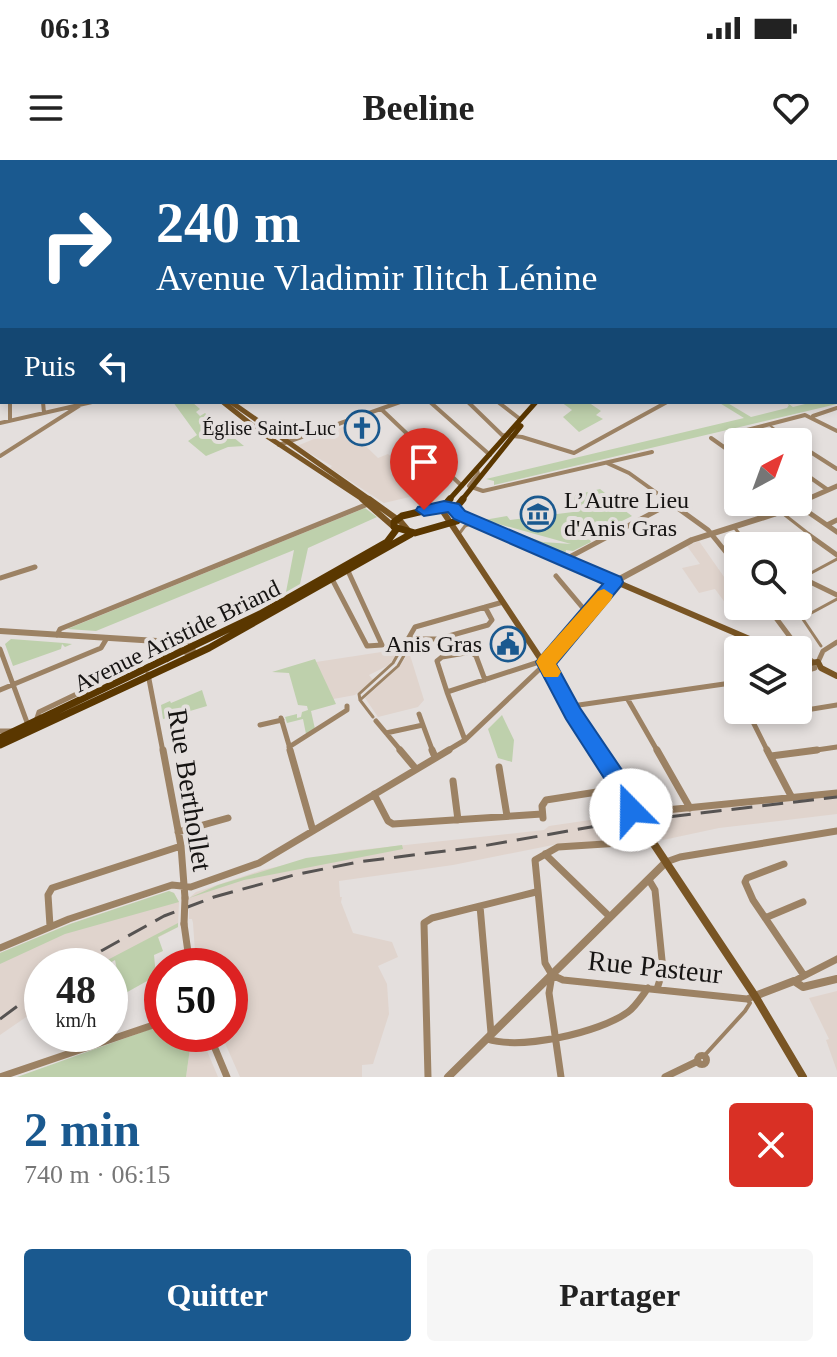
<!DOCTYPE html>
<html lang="fr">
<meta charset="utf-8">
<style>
body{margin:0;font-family:Georgia,serif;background:#f6f6f6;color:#222;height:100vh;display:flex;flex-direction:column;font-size:30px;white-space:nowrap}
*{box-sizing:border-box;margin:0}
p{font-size:26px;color:#767676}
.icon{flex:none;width:44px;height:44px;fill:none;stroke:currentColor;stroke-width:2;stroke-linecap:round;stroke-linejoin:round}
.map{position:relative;height:917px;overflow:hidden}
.sheet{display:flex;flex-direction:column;background:#fff;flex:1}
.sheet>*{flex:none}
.top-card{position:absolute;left:0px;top:0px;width:838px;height:244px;box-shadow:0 4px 12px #0003;background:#1a598f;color:#fff;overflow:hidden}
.needle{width:52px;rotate:41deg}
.buttons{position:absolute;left:724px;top:268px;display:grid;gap:16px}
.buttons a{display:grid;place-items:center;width:88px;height:88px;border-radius:8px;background:#fff;box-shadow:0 4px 12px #0003;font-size:40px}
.speed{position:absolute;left:24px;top:788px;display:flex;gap:16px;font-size:40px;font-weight:700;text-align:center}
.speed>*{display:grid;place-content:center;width:104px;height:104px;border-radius:50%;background:#fff;box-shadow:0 4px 12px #0003;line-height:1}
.speed small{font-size:20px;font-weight:400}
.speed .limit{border:12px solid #d22;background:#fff;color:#111}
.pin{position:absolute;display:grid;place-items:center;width:68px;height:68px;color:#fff;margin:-82px -34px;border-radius:50% 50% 50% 0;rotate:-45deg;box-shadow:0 0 8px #0007}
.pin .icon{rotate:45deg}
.me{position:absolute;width:88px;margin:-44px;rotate:338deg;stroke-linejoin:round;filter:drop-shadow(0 0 6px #0008)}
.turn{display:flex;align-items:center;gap:28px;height:168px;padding:0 24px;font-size:36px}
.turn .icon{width:104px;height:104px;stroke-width:2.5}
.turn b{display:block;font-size:56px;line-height:68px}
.then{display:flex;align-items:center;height:76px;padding:0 24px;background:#0003;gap:16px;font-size:30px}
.round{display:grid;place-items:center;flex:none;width:84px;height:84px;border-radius:8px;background:#f6f6f6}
.overview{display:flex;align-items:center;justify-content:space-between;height:136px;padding:0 24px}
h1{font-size:48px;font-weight:600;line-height:60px;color:#1a598f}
.primary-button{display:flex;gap:16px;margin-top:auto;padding:16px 24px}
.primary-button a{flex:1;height:92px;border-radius:8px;background:#1a598f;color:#fff;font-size:32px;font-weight:600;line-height:92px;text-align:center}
.primary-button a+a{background:#f6f6f6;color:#222}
.status{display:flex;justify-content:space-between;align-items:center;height:56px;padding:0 40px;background:#fff;direction:ltr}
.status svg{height:22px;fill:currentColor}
header{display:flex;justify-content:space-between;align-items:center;height:104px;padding:0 24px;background:#fff;font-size:36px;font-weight:600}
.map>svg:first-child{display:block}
.built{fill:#e0d4cd}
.green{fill:#bed0ac}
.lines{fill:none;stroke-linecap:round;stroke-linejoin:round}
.pedestrian-far2{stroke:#9c8264;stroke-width:2}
.pedestrian-far1{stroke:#9c8264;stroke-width:3}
.pedestrian{stroke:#9c8264;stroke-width:4}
.minor-far3{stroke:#9c8264;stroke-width:3}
.minor-far2{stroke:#9c8264;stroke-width:4}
.minor-far1{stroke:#9c8264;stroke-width:5}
.minor{stroke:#9c8264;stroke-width:7}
.tertiary-far3{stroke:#9c8264;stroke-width:4}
.tertiary-far2{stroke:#9c8264;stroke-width:5}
.tertiary-far1{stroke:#9c8264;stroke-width:6}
.tertiary{stroke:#9c8264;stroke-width:8}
.secondary-far3{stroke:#795524;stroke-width:4}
.secondary-far2{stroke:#795524;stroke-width:5}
.secondary-far1{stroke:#795524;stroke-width:6}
.secondary{stroke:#795524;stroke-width:8}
.primary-far2{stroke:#5a3700;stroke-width:4}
.primary-far1{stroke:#5a3700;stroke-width:5}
.primary{stroke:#5a3700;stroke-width:7}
.trunk{stroke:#482e06;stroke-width:5}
.tram{stroke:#565352;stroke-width:2}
.rail{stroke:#565352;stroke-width:3;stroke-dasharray:21 10;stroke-linecap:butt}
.minor-bridge{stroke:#9c8264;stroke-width:7}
.route{fill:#1a73e8;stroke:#114b97;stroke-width:2}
.slow{fill:#f59e0b}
.labels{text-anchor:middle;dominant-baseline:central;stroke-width:8;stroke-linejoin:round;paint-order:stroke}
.far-poi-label{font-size:20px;fill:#161413;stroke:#e4dfdd;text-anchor:end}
.poi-label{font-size:24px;fill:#161413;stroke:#e4dfdd;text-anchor:start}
.street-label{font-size:24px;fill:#161413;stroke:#e4dfdd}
.near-street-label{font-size:28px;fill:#161413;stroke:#e4dfdd}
</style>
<div class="status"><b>06:13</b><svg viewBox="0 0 49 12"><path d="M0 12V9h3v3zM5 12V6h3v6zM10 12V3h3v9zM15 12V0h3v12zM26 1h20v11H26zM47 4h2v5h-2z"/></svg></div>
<header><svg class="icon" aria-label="menu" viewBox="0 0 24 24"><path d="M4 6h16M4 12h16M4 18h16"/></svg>Beeline<svg class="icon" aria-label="heart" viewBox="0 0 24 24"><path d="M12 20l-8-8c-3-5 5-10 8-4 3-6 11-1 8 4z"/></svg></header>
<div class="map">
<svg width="837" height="917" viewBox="0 0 837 917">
<rect width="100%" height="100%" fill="#e4dfdd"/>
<!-- built -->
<path class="built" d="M345 266 378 298 388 294 396 301 421 292 425 295 400 306 409 305 435 331 384 343 330 308 332 306 297 286Z
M699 381 738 437V441L726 444 715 429 699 433 682 408 700 404 687 386Z
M401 489 389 505 369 515 373 520 355 535 333 539 316 502Z
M409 492 424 540 418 547 378 557 365 538 400 506Z
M837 635V654L719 668 663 680 658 674 640 676V680L558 684 453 705 339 721 340 737H342L341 742 353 773 392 782 398 797 378 806 387 824 389 854 373 904 362 905V917H240L221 874H230V806H196L193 763 192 759H189V738L196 732 262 710 350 691 544 670 549 666 604 658 602 649 620 647 623 656 630 660 646 658 647 654Z
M169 731 174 733 179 742 178 767 104 806H42V846L0 875V793L70 764Z
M837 831V911L826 880 829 879 809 838Z
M192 874H200L218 917H186Z"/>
<!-- green -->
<path class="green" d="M837 236V244L494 325V321L486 319 744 258 718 242H726L751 257 787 248 789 245 786 242 793 247 813 242H836Z
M173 242H192L200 249 196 252 200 256 205 253 214 261 209 263 216 269 221 266 226 271 222 273 228 279 233 277 244 286 228 287 206 296 188 281 197 275Z
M561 242H588L601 251 596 255 603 259 579 272 563 257 572 250Z
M600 329 615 341 607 344 615 350 620 347 632 356 618 363 621 366 617 368 614 365 589 378 591 382 573 391 566 390 565 395 493 365 543 382 571 384 484 360 507 356 510 360 573 352 575 335Z
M365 348 377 357 308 388 300 424 286 432 294 390 96 471 67 469Z
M11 479 64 483 72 484 65 487 62 484 61 489 13 506 5 484Z
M315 499 336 544 311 551 315 569 306 574 303 559 287 563 285 557 297 554V558L301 557 302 552 308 550 307 546 298 545 289 513 272 512Z
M202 530 207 546 163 559 161 545 170 541 171 543Z
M502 555 514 580 512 602 498 598 488 569Z
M402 685 403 689 244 720 189 738 218 725 306 698Z
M169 731 174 733 179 742 65 774 0 804V793L70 764Z
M178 763V767L158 777 163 791 154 795 156 816 122 835 115 800 104 806H96Z
M162 865V874H192L186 917H17Z"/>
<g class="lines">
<!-- pedestrian-far2 -->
<path class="pedestrian-far2" d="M768 264 791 281"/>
<!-- pedestrian-far1 -->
<path class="pedestrian-far1" d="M781 352 809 374
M734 367 749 386
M459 374 465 366 473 363
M798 420 837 399
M794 446 821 486
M802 458 837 439
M360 540 359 534 393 503 406 480
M360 540 398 506 410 485
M360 540 373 557"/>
<!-- pedestrian -->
<path class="pedestrian" d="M704 896 745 851 750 843 747 839"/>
<!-- minor-far3 -->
<path class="minor-far3" d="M306 0 309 2
M456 0 460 2
M482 0 486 2
M754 0 758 2
M269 2 279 0
M779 2 787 0"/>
<!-- minor-far2 -->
<path class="minor-far2" d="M10 242V260
M43 242 44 253
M430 242 490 295
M468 242 502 275 522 277 574 293 667 242
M498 242 520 259
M381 249 462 326
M813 256 837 248
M0 263 92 242
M711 278 738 297
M760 282 747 270 805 255 837 271
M787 282H793
M798 284 837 309
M279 285 400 242
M0 296 85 242
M607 303 629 313 668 341
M798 309 828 330
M477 310 478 314 469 326 483 331 652 292"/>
<!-- minor-far1 -->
<path class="minor-far1" d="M665 339 708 370 738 407
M798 345 837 372
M827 365 837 360
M787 386 809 375 837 395
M564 400 671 343
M556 416 588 454
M798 416 837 435
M0 418 35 407
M332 419 367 486 382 485 348 411
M767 446 802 493 813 502
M485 447 492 460 488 465 438 479H408L415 467 503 442
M57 475 60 469 368 344
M0 489 28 565
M818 502 823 491 837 482
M798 513 815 508
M148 514 163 592
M485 520 476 496 471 492 442 497 437 501 447 532 542 501
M732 523 738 533
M0 530 101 488 107 478
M447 532 465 580
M627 538 658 592
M566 542 572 546 738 522
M747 550 768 592
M419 554 423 565
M281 558 291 592
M751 559 837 545
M36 561 39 552 85 530 91 534
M376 561 402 592
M260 565 282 560
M0 571H15
M386 573 423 565 433 592
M289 587 347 550V546
M445 592 465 580 546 503
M803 592 837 587"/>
<!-- minor -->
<path class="minor" d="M163 590 181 686 185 738
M290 590 313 671
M400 590 416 609
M432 590 435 597
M657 590 690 648
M767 590 791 636
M771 596 817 590
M499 607 507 656
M453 621 458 660
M374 634 388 661 393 664 542 654
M636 653 837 633
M543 658 542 646 546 640 616 629
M178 672 228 658
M545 694 610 757
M666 702 680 697 837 671
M784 704 747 718 745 722 753 740 803 814
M649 720 655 730 663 810 657 829
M480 746 491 873
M765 758 803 742
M184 764 190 806
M50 766 48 735 52 728 181 686
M0 788 69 759 172 725 191 727 259 703 449 590
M552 815 563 820 747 839 755 836
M794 821 837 799
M209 874 227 917
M487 879C521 890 599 873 628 852 636 846 642 836 648 828
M697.5 900a4.5 4.5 0 1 1 9 0a4.5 4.5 0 1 1-9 0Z
M0 917 162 862
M428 917 424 763 432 758 536 732
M561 917 549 833 552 815 545 803 535 700 558 687 652 681
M665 917 698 901"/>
<!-- tertiary-far3 -->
<path class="tertiary-far3" d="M564 0 567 2
M672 0 676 2
M85 2 101 0
M345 2 353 0"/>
<!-- tertiary-far2 -->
<path class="tertiary-far2" d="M803 341 837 326"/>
<!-- tertiary-far1 -->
<path class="tertiary-far1" d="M614 422 692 380 774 354 807 339
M0 471 157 481
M190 480 194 495 157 481Z"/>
<!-- tertiary -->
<path class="tertiary" d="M755 836 794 821 803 827 837 819
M448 917 666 702"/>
<!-- secondary-far3 -->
<path class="secondary-far3" d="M216 0 220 2
M428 0 431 2"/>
<!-- secondary-far2 -->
<path class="secondary-far2" d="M223 242 262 273 365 341
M231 242 372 341"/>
<!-- secondary-far1 -->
<path class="secondary-far1" d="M362 339 394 367
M369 339 401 362 411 374
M440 347 542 501 546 516 596 592
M460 355 775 490
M798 500 811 503
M811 503 818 502 821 508
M821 508 837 516
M569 542 546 502 614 422"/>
<!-- secondary -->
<path class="secondary" d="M594 590 623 628 636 653
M611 615 612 621 755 836 803 917"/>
<!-- primary-far2 -->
<path class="primary-far2" d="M728 0 732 2"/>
<!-- primary-far1 -->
<path class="primary-far1" d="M448 341 536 242
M461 341 521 266"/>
<!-- primary -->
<path class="primary" d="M444 346 457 350 460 355 457 361 415 373 394 367V362L402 356Z
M444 346 450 339
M455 349 463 339
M166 484V499
M0 578 260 454 387 382 396 370
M0 585 209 488 411 374"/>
<!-- trunk -->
<path class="trunk" d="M570 0 574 2"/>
<!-- tram -->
<path class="tram" d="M725 0 729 2"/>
<!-- rail -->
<path class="rail" d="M74 806 164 756 214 737 294 715 358 702 477 687 608 664 837 637
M0 859 42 828"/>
<!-- minor-bridge -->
<path class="minor-bridge" d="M184 764 185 738"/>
</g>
<!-- route -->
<path class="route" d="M444 341 459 344 465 351 621 417 623 422 621 426 556 504 580 548 643 641 647 653 643 660 636 663 623 657 620 650 622 646 566 559 536 502 603 424 454 359 448 352 424 356 416 350 418 347Z"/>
<!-- slow -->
<path class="slow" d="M604 429 613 435 611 440 556 504 561 512 558 517H544L536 502 539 497 598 431Z"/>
<!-- icons -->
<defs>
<g id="church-ring" transform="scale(1.8)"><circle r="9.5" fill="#e4dfdd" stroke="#1a598f" stroke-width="1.5"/><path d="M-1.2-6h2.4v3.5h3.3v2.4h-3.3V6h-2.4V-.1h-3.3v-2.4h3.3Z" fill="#1a598f"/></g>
<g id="museum-ring" transform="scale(1.8)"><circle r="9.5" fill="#e4dfdd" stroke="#1a598f" stroke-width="1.5"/><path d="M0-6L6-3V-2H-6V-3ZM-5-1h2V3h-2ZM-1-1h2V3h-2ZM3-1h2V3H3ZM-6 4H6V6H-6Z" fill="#1a598f"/></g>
<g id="civic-ring" transform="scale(1.8)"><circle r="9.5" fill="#e4dfdd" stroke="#1a598f" stroke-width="1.5"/><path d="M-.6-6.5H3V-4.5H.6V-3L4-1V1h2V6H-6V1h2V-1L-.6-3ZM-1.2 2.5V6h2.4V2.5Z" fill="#1a598f"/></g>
</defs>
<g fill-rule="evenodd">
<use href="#church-ring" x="362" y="268"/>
<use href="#museum-ring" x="538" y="354"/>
<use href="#civic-ring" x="508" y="484"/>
</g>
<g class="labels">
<!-- far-poi labels -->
<g class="far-poi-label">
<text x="336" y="268">Église Saint-Luc</text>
</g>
<!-- poi labels -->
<g class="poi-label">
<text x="564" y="340">L’Autre Lieu<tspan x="564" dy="28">d'Anis Gras</tspan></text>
<text x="482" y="484" text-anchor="end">Anis Gras</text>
</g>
<!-- street labels -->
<g class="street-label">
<text transform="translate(177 476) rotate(-26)">Avenue Aristide Briand</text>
</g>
<!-- near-street labels -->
<g class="near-street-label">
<text transform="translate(190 630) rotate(81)">Rue Berthollet</text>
<text transform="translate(655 807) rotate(6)">Rue Pasteur</text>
</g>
</g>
</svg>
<div class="buttons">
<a><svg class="needle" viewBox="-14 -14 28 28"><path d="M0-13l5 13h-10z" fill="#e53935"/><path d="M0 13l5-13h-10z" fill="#767676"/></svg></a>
<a><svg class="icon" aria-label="search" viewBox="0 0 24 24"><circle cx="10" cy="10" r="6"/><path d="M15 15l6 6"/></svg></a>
<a><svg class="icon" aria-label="layers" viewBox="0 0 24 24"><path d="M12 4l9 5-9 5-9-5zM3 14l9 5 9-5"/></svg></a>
</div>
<div class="speed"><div>48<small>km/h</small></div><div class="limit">50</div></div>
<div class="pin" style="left:424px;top:350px;background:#d93025"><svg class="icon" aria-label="arrive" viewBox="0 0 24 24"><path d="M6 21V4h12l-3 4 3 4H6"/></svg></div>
<svg class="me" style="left:631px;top:650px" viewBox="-20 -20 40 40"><circle r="19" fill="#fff"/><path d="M0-13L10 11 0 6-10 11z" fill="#1a73e8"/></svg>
<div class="top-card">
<div class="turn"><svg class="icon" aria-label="right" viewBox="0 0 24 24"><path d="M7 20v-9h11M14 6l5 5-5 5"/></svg><div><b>240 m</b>Avenue Vladimir Ilitch Lénine</div></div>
<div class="then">Puis<svg class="icon" aria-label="left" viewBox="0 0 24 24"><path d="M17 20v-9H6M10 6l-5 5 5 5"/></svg></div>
</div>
</div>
<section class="sheet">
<div class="overview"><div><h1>2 min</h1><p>740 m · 06:15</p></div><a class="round" style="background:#d93025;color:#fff"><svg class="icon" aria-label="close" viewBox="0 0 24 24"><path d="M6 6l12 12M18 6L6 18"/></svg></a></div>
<div class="primary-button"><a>Quitter</a><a>Partager</a></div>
</section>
